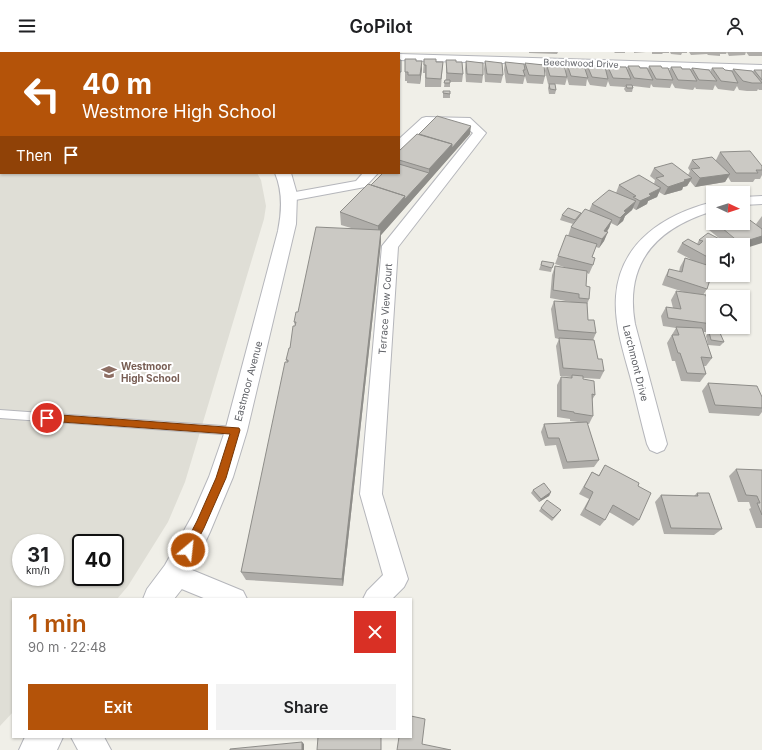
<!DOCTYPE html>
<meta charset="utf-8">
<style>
body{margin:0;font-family:Inter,sans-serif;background:#f2f2f2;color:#202124;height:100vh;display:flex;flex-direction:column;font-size:15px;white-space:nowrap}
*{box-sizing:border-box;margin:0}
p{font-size:13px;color:#757577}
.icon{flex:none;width:22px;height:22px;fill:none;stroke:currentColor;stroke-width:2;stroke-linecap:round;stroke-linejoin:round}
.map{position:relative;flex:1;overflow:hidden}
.details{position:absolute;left:12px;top:546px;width:400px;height:140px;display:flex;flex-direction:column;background:#fff;border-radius:0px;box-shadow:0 1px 3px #0004}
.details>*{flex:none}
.hud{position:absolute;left:0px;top:0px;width:400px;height:122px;box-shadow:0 1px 3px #0004;background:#b45309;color:#fff;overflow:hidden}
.needle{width:26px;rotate:94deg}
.controls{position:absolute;left:706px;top:134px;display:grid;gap:8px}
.controls a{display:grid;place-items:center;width:44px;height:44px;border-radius:0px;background:#fff;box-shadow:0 1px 3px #0004;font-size:20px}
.speed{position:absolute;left:12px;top:482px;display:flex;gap:8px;font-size:20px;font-weight:700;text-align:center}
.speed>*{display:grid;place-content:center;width:52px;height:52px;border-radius:50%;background:#fff;box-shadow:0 1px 3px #0004;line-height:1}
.speed small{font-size:10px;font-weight:400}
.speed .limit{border:2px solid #111;border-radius:6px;background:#fff;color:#111}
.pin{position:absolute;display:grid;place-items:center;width:34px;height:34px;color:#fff;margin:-17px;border:2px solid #fff;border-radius:50%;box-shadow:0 1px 4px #0007}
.me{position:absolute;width:44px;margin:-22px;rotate:28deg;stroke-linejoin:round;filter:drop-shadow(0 0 3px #0008)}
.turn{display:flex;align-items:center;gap:14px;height:84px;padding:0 16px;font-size:18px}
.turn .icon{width:52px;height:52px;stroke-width:2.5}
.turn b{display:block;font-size:28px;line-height:34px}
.then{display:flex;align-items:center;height:38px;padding:0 16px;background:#0003;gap:8px;font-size:15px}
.round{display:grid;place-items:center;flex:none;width:42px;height:42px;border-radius:0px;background:#f2f2f2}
.headline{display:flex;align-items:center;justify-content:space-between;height:68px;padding:0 16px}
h1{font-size:24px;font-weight:600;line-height:30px;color:#b45309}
.button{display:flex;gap:8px;margin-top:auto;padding:8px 16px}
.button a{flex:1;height:46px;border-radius:0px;background:#b45309;color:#fff;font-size:16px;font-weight:600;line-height:46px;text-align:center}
.button a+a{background:#f2f2f2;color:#202124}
header{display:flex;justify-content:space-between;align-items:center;height:52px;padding:0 16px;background:#fff;font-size:18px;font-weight:600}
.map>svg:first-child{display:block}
.education{fill:#dfded6;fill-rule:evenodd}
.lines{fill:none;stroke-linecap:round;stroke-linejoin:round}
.service-casing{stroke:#b5b6bb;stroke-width:2}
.minor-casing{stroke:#b5b6bb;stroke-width:2}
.tertiary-casing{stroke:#b5b6bb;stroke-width:2}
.service{fill:#fff;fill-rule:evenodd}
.minor{fill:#fff;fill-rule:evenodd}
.tertiary{fill:#fff;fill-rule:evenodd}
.wall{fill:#afada9}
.shaded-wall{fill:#8e8d89}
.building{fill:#cbc9c4;stroke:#8e8d89}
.route{fill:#b45309;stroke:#753606}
.labels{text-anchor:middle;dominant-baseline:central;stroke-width:4;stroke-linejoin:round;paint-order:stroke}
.far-street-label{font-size:9px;fill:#5f6166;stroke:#fff}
.street-label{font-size:10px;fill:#5f6166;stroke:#fff}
.education-label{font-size:10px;font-weight:bold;fill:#785e54;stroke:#fff;text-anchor:start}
</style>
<header><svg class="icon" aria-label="menu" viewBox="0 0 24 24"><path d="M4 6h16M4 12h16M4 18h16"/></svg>GoPilot<svg class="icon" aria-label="person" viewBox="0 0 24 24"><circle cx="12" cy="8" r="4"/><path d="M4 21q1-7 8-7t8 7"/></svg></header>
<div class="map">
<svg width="762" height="698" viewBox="0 0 762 698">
<rect width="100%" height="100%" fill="#f0efe8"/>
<!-- education -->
<path class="education" d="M0 58 1 121H257L261 128 266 154 264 167 185 430 168 470 128 534 117 547H13V660L0 674ZM21 491H55V525H21ZM81 491H115V525H81Z"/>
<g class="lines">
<!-- service casing -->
<g class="service-casing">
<path id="service" d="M0 358 236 375 240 376 241 379 240 382 236 383 0 366Z"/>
</g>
<!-- minor casing -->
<g class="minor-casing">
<path id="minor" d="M143 0H153V1H143Z
M288 0H298V1H288Z
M399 2 762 13V19L399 8Z
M426 65 470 66 486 81 398 195 382 442 408 527 404 535 392 547H363L367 539 383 523 360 442 382 194 473 81 463 73H429L403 97 399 98V87L422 66Z
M363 121H378L365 135 290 149 285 148 283 145 285 142 290 141 356 129Z
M762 144V152L743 153V145Z
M713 150V159C657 176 624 210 635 272L667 392 664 398 657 401 650 398 647 392C641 370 636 347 630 324 623 299 614 271 616 244 620 190 665 162 713 150Z
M175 511 243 539 247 547H206L167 531 163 523 167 515Z
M71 685H104L111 698H78Z"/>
</g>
<!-- tertiary casing -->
<g class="tertiary-casing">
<path id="tertiary" d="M0 43H1V51H0Z
M275 121H291L297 142 296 172 247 379 233 425 210 480 185 533 174 547H143L147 537 165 513 192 464 209 425 225 379 278 179C282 159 283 140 275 121Z
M25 685H63L57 698H19Z"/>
</g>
<!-- service -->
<use href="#service" class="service"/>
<!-- minor -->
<use href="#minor" class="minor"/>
<!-- tertiary -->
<use href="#tertiary" class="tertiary"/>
</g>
<!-- wall -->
<path class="wall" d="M21 0H57V1H13H21Z
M87 0H125L126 1H87Z
M161 0H197L196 1H161Z
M529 0H558L557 2 529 1Z
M614 0H625V1H615Z
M634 0H646L634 1Z
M652 0H669V1H663L662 2H652Z
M670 0H687V1H682L681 3 671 2Z
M689 0H762V4H749L746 0 745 3 729 4 727 0 726 2H720V4L708 3 707 2 691 3Z
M405 7 416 9 422 17 420 32 407 31V29H405Z
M424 7 436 10H443L441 35H425V21H423Z
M399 8 401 16 400 28H399Z
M446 8 456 10 463 22 462 30H450V35H444L445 28H446Z
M466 9 483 23 482 31 466 30 465 17Z
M485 9 503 23 501 31 485 30 484 17Z
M505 10 524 16 525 11 545 24 543 32 527 31 524 21 525 24 523 32 506 31 504 18Z
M546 11 558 13 566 19 567 12 578 14 585 19 587 13 606 18 607 13 620 15 627 18 628 14 640 16 648 18 649 14 662 16 669 19 671 15 690 18 692 16 710 20 712 16 725 18 732 19 733 17 753 20 754 18H762V38H759L758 37 757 39H747L739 38 737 34 734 39 718 37 715 33 713 38 696 37 695 35 693 38 675 36 672 31 670 36 653 35 651 32 650 36 633 34V36L632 40H626L624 37 625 35 610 34 608 29 606 35 590 33 587 27 586 34 569 33 567 26 565 33 555 32 556 38 555 42H549L548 36 549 32H548L545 19Z
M0 17 1 18V34H0Z
M443 39H450V46H443Z
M419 82H470L381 183V190L343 534 246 528 241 520 287 310 286 308 290 296 295 274 294 270 298 260 351 176 341 173 340 160 371 133 399 121V99Z
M720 100 762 114V123L760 127H755L753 130H731L728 125 725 130 695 135 690 129 687 134 683 135 682 138 664 143 659 140 657 145 648 149 647 152 636 158 633 156 632 158 625 164 623 169 617 174 611 171 609 176 607 180 604 189 599 196 596 195 592 205 593 213 589 222 587 221 586 234 589 247 587 253 588 268 596 281 593 288 598 307 604 319 600 327 583 326V327L595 343 592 348 593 364 589 372H587L599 408 594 415 563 417 556 393 545 394 541 380 544 372 578 370 570 369V367L557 365V333L561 325 570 326 571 325 560 324 556 294 559 287 555 286 551 257 554 249 571 250 550 246 552 223 555 214 570 217 555 212 558 204 568 184 571 175 573 172 560 168 562 163H580L589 159 592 152 616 141 619 133 654 132 655 128 650 124 654 116 688 123 690 119 688 116 692 108H716Z
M762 164V191L743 193H713V218L707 237 703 243 712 272 706 280H703L712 306 706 314H704L706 322 700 330 681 329 675 309H672L667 291 676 276 663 274 661 264 666 255 673 256 671 248 676 239 684 240 662 233 665 225 669 217 679 220 680 215 685 206 692 208 677 200 682 191 697 192 699 188 720 187 709 178 713 170V171H728L731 173 757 174 756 172Z
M542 209 552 216 551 220 539 218Z
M709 280 724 290 720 294 708 293 706 284Z
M708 331 762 345V360L759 364 709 361 702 339Z
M605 413 638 434 639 468 633 474 609 460 605 468 600 474 580 463 589 447 579 442 592 420 599 423Z
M736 417 762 418V476H756L749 457 751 456 749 450H738L729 424Z
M533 438 551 440 549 444 539 450 531 441Z
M697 441 722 477 714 483 664 482 655 450 661 443 694 444Z
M541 456 561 458 558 462 552 469 539 459Z"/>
<!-- shaded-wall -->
<path class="shaded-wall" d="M49 0H57V1H49Z
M120 0H125L126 1H121Z
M422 9V17L420 32V23Z
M471 74 470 82 404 157V148L429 121V117L452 92Z
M730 122 725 130 695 135 700 126Z
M692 126 687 134 683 135 682 138 664 143 668 135 684 128Z
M661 136 657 145 648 149 647 152 636 158 640 149 649 142Z
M405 144 404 157 381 183V190L343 534 342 527 378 186V174Z
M636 149 632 158 625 164 623 169 617 174 624 159Z
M612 168 609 176 601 187 604 179Z
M608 180 604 189 599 196 602 187Z
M762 184V191L743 197V193H739L740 191Z
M551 440 549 444 539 450 541 447Z
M302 690 304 692V698H302Z"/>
<!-- building -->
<path class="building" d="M14 0 36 1H13Z
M87 0H113L112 1H86Z
M161 0H189V1H164V0Z
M232 0H263V1H232Z
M405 7H416V9H422L420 23H408V20H405Z
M424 7H436V10H443L441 27 426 26V13H424Z
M399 8H401V20H399Z
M446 8H456V10H462L463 22 447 21Z
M466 9 483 11V23L467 22Z
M485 9 502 11 503 23 487 22Z
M505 10 524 12 525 18H523L525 24 508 22Z
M525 11 544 13 545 24 529 23Z
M546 11 557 12 558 13H564L567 25 550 24Z
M567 12H578V14H584L588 26 571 24Z
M587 13 605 15 608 27 592 25Z
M607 13H619L620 15H626L631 27 613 26Z
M628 14H639L640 16H647L653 28 634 26Z
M649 14H661L662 16H668L673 28 656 27Z
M671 15H681L682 17H690L697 29 678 28Z
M692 16 709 18 717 29 699 28Z
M712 16H723L725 18 732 19 738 31 721 29Z
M0 17 1 18V26H0Z
M733 17 752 19 762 31H752L743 29Z
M754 18H762V28Z
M445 28H450V31H444Z
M549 32H555L556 38 550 37Z
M626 33H632L633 36H627Z
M443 39H450V42L443 41Z
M437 64 471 74 452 96V92L419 82Z
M417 82 452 92 429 117 399 108V99Z
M750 99 762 114V118H756L758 121H736L720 100Z
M712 105 730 122 700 126 691 117 700 116 692 108Z
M672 111 692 126 684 128 686 129 668 135 656 126 664 124 654 116Z
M399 112 429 121 404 148 405 144 371 133 383 121H399Z
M639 123 661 136 649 142 651 144 640 149 633 145 636 144 619 133Z
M368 132 405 144 378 174 340 160Z
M609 138 636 149 624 159 626 160 620 166 592 152Z
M568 156 581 161 575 168 562 163Z
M585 157 612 168 604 179 608 180 602 187 571 175Z
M747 166 762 177V184L740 191 716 171H728L731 173 736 171H743V168Z
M316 175 381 178 342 527 241 520 285 310H288V308H286L289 296H290L293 274H295L296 270H294L296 260H298Z
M708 181 731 193H713V208L682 191 688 187 699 193 703 189 699 188Z
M566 183 597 192 592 205 595 206 593 213 558 204Z
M685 206 713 215V218L707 237 667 224 669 217 682 220Z
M542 209 554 211 552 216 541 213Z
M555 214 587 219 586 234 590 235 589 247 579 246V242L553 238Z
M676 239 706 243 712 272 668 266 666 255 681 257Z
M554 249 587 251 588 268H594L596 281 558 278Z
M676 275 702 276 712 306 701 305 706 322 687 321 680 301H678L672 283H679Z
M709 280 720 281 724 290 711 288Z
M559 286 594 288 598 307H602L604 319 563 316Z
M572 323 583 324V327L594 329 595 343 592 342 593 364 574 361V360L561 358V325L572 326Z
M708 331 757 334 762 345V356L715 353Z
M587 370 599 408 567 410 559 386H548L544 372Z
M605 413 639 431 638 434 651 441 639 468 613 453 605 468 585 457 593 440 584 435 592 420 599 424Z
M736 417 762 418V463L757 451H760L757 444 746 443Z
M544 431 551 440 541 447 533 438Z
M697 441H709L722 477 671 476 661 443 698 444Z
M547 448 561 458 553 466 541 456Z
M411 664 425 667 422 692 451 698H397L399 685H411Z
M318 685H381V698H317Z
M302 690V698H230V697Z"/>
<!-- route -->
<path class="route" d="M47 362 239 376 240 378 226 426 204 476 191 501 188 503 184 501 182 498 197 469 216 426 230 382 47 369 44 368 42 366 44 363Z"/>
<!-- icons -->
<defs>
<g id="school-bare" transform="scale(1.2)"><path d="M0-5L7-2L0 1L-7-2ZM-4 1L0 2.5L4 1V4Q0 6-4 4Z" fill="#8d6e63" stroke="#fff" stroke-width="2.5" paint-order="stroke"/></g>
</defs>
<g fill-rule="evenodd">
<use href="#school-bare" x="109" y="320"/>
</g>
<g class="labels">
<!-- far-street labels -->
<g class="far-street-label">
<text transform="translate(581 11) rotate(2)">Beechwood Drive</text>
</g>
<!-- street labels -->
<g class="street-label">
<text transform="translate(385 257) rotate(-86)">Terrace View Court</text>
<text transform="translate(636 311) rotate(76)">Larchmont Drive</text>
<text transform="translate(248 329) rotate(-75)">Eastmoor Avenue</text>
</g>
<!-- education labels -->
<g class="education-label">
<text x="121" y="314">Westmoor<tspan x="121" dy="12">High School</tspan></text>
</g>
</g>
</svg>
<div class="controls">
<a><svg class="needle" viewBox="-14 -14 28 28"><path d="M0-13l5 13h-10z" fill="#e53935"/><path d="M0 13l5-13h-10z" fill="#757577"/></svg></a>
<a><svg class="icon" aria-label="sound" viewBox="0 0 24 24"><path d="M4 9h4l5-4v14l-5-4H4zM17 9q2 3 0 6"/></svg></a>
<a><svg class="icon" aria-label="search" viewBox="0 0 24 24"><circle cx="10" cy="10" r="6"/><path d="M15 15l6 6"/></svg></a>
</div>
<div class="speed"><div>31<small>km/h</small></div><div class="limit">40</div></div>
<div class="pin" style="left:47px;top:366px;background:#d93025"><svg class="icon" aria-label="arrive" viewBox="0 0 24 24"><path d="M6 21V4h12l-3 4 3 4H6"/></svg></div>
<svg class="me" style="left:188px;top:498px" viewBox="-20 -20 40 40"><circle r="17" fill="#b45309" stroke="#fff" stroke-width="3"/><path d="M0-11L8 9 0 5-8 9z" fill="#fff"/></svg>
<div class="hud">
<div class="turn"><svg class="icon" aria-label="left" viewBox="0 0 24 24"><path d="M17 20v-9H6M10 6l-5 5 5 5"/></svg><div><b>40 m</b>Westmore High School</div></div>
<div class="then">Then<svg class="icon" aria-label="arrive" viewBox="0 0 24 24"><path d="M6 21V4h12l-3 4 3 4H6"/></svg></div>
</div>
<section class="details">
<div class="headline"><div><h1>1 min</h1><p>90 m · 22:48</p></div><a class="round" style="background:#d93025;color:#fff"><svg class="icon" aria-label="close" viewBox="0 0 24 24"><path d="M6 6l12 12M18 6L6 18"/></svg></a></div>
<div class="button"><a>Exit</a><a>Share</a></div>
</section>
</div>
